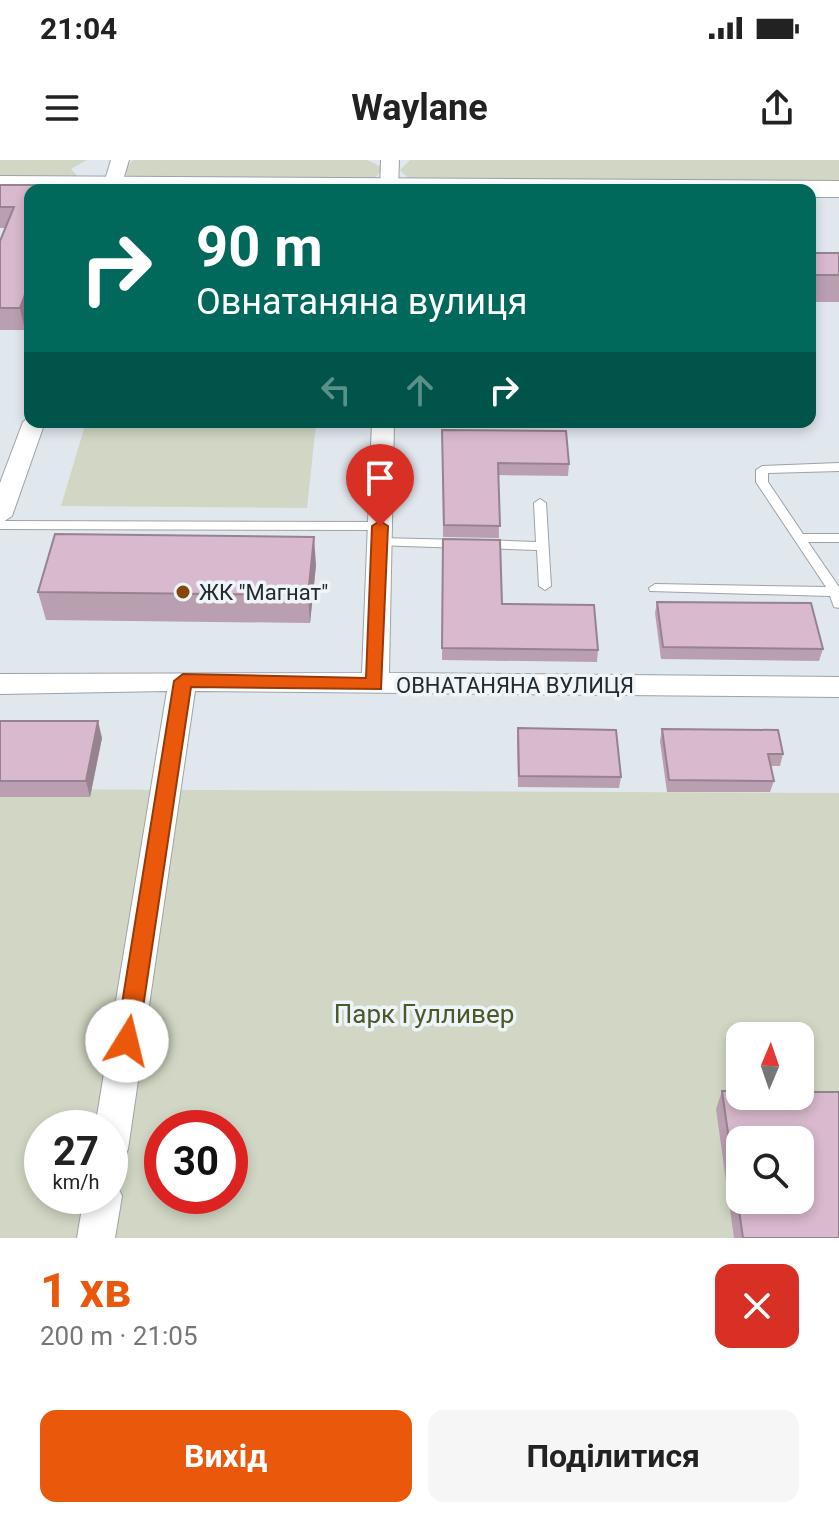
<!DOCTYPE html>
<html lang="uk">
<meta charset="utf-8">
<style>
body{margin:0;font-family:Roboto,sans-serif;background:#f6f6f6;color:#222;height:100vh;display:flex;flex-direction:column;font-size:30px;white-space:nowrap}
*{box-sizing:border-box;margin:0}
p{font-size:26px;color:#767676}
.icon{flex:none;width:44px;height:44px;fill:none;stroke:currentColor;stroke-width:2;stroke-linecap:round;stroke-linejoin:round}
.map{position:relative;height:1078px;overflow:hidden}
.drawer{display:flex;flex-direction:column;background:#fff;flex:1}
.drawer>*{flex:none}
.hud{position:absolute;left:24px;top:24px;width:792px;height:244px;border-radius:16px;box-shadow:0 4px 12px #0003;background:#00695c;color:#fff;overflow:hidden}
.needle{width:52px;rotate:2deg}
.fabs{position:absolute;left:726px;top:862px;display:grid;gap:16px}
.fabs a{display:grid;place-items:center;width:88px;height:88px;border-radius:16px;background:#fff;box-shadow:0 4px 12px #0003;font-size:40px}
.speed{position:absolute;left:24px;top:950px;display:flex;gap:16px;font-size:40px;font-weight:700;text-align:center}
.speed>*{display:grid;place-content:center;width:104px;height:104px;border-radius:50%;background:#fff;box-shadow:0 4px 12px #0003;line-height:1}
.speed small{font-size:20px;font-weight:400}
.speed .limit{border:12px solid #d22;background:#fff;color:#111}
.pin{position:absolute;display:grid;place-items:center;width:68px;height:68px;color:#fff;margin:-82px -34px;border-radius:50% 50% 50% 0;rotate:-45deg;box-shadow:0 0 8px #0007}
.pin .icon{rotate:45deg}
.me{position:absolute;width:88px;margin:-44px;rotate:9deg;stroke-linejoin:round;filter:drop-shadow(0 0 6px #0008)}
.turn{display:flex;align-items:center;gap:28px;height:168px;padding:0 40px;font-size:36px}
.turn .icon{width:104px;height:104px;stroke-width:2.5}
.turn b{display:block;font-size:56px;line-height:68px}
.lanes{display:flex;align-items:center;height:76px;padding:0 40px;background:#0003;justify-content:center;gap:40px;direction:ltr}
.lanes .off{opacity:.35}
.round{display:grid;place-items:center;flex:none;width:84px;height:84px;border-radius:16px;background:#f6f6f6}
.headline{display:flex;align-items:center;justify-content:space-between;height:136px;padding:0 40px}
h1{font-size:48px;font-weight:700;line-height:60px;color:#ea580c}
.cta{display:flex;gap:16px;margin-top:auto;padding:16px 40px}
.cta a{flex:1;height:92px;border-radius:16px;background:#ea580c;color:#fff;font-size:32px;font-weight:700;line-height:92px;text-align:center}
.cta a+a{background:#f6f6f6;color:#222}
.status{display:flex;justify-content:space-between;align-items:center;height:56px;padding:0 40px;background:#fff;direction:ltr}
.status svg{height:22px;fill:currentColor}
header{display:flex;justify-content:space-between;align-items:center;height:104px;padding:0 40px;background:#fff;font-size:36px;font-weight:700}
.map>svg:first-child{display:block}
.green{fill:#d1d7c4;fill-rule:evenodd}
.lines{fill:none;stroke-linecap:round;stroke-linejoin:round}
.lane-casing{stroke:#9ca3a8;stroke-width:2}
.street-casing{stroke:#9ca3a8;stroke-width:2}
.secondary-casing{stroke:#9ca3a8;stroke-width:2}
.lane{fill:#fff;fill-rule:evenodd}
.street{fill:#fff;fill-rule:evenodd}
.secondary{fill:#fff;fill-rule:evenodd}
.wall{fill:#ba9fb0}
.shaded-wall{fill:#978290}
.building{fill:#d8b9cd;stroke:#978290;stroke-width:2;fill-rule:evenodd}
.route{fill:#ea580c;stroke:#983908;stroke-width:2}
.poi-dot{fill:#844704;stroke:#edf4fa;stroke-width:3}
.labels{text-anchor:middle;dominant-baseline:central;stroke-width:7;stroke-linejoin:round;paint-order:stroke}
.poi-label{font-size:22px;fill:#26292b;stroke:#edf4fa;text-anchor:start}
.street-label{font-size:22px;fill:#26292b;stroke:#edf4fa}
.near-park-label{font-size:26px;fill:#4c5827;stroke:#edf4fa}
</style>
<div class="status"><b>21:04</b><svg viewBox="0 0 49 12"><path d="M0 12V9h3v3zM5 12V6h3v6zM10 12V3h3v9zM15 12V0h3v12zM26 1h20v11H26zM47 4h2v5h-2z"/></svg></div>
<header><svg class="icon" aria-label="menu" viewBox="0 0 24 24"><path d="M4 6h16M4 12h16M4 18h16"/></svg>Waylane<svg class="icon" aria-label="share" viewBox="0 0 24 24"><path d="M12 15V3M7 8l5-5 5 5M5 13v7h14v-7"/></svg></header>
<div class="map">
<svg width="839" height="1078" viewBox="0 0 839 1078">
<rect width="100%" height="100%" fill="#e0e7ed"/>
<!-- green -->
<path class="green" d="M0 0H87L71 9 80 19 0 18Z
M133 0H367L380 6 381 11 375 18 127 17 125 8Z
M410 0H839V25L410 20 400 10Z
M86 262 316 264 307 348 61 346Z
M0 629 839 633V1078H0ZM740 876H800V936H740ZM42 968H110V1036H42ZM162 968H230V1036H162ZM740 980H800V1040H740Z"/>
<g class="lines">
<!-- lane casing -->
<g class="lane-casing">
<path id="lane" d="M839 303V311L768 313V322L803 374H839V382H808L839 427V448L834 447 830 436 650 431 649 428 655 424 826 427 756 322V310L762 306Z
M540 339 546 343 551 426 545 430 539 426 537 390 484 388 478 384 484 380 536 382 534 343Z
M0 361 380 362 386 366 380 370 0 369Z
M379 378 463 380 469 384 463 388 375 385 373 382Z"/>
</g>
<!-- street casing -->
<g class="street-casing">
<path id="street" d="M111 0H129L120 30H102Z
M381 0H399L398 30H380Z
M30 256V262H45L12 356 0 364V323L23 262Z
M372 262H394L389 513 839 517V537L195 531 128 989 123 1001 110 1006V968H95L167 531 0 534V514L362 513Z
M110 1021 116 1023 122 1036 115 1078H77L84 1036H110Z"/>
</g>
<!-- secondary casing -->
<g class="secondary-casing">
<path id="secondary" d="M0 16 839 21V37H810V30L0 32Z"/>
</g>
<!-- lane -->
<use href="#lane" class="lane"/>
<!-- street -->
<use href="#street" class="street"/>
<!-- secondary -->
<use href="#secondary" class="secondary"/>
</g>
<!-- wall -->
<path class="wall" d="M0 25H70L71 30H30L25 170H0V81L5 68H0Z
M810 93H839V142H810Z
M622 262H687L686 267 623 266Z
M442 270 569 304 568 316 498 315 499 378 443 377Z
M443 379 502 444 598 490 597 502 442 500Z
M316 405 310 463 46 460 38 432Z
M657 442 823 489 819 501 661 499 655 453Z
M0 561 102 578 90 637H0Z
M518 568 621 617 619 628 518 627 517 580Z
M662 569 783 594 780 606H770L774 621 770 632H667L660 581Z
M722 931 839 1078H734L716 949Z"/>
<!-- shaded-wall -->
<path class="shaded-wall" d="M30 121V155L25 170 20 148Z
M314 377 316 405 310 463 308 435Z
M98 561 102 578 90 637 86 621Z"/>
<!-- building -->
<path class="building" d="M0 25H70L68 30H30V121L20 148H0V81L14 47H0Z
M810 93H839V115H810Z
M442 270 566 271 569 304 498 303 500 366 444 365Z
M55 374 314 377 308 435 38 432Z
M443 379 500 380 502 444 594 445 598 490 442 488Z
M657 442 811 443 823 489 663 487Z
M0 561H98L86 621H0Z
M518 568 616 570 621 617 519 616Z
M662 569 778 570 783 594H768L774 621 669 620Z
M722 931H740V936H800V932H839V1078H743ZM740 980H800V1040H740Z"/>
<!-- route -->
<path class="route" d="M380 361 388 366 381 529 191 527 138 881 135 888 127 891 119 888 116 881 174 521 183 514 366 518 372 366Z"/>
<!-- markers -->
<circle class="poi-dot" cx="183" cy="432" r="8"/>
<g class="labels">
<!-- poi labels -->
<g class="poi-label">
<text x="199" y="432">ЖК "Магнат"</text>
</g>
<!-- street labels -->
<g class="street-label">
<text x="515" y="525">ОВНАТАНЯНА ВУЛИЦЯ</text>
</g>
<!-- near-park labels -->
<g class="near-park-label">
<text x="424" y="854">Парк Гулливер</text>
</g>
</g>
</svg>
<div class="fabs">
<a><svg class="needle" viewBox="-14 -14 28 28"><path d="M0-13l5 13h-10z" fill="#e53935"/><path d="M0 13l5-13h-10z" fill="#767676"/></svg></a>
<a><svg class="icon" aria-label="search" viewBox="0 0 24 24"><circle cx="10" cy="10" r="6"/><path d="M15 15l6 6"/></svg></a>
</div>
<div class="speed"><div>27<small>km/h</small></div><div class="limit">30</div></div>
<div class="pin" style="left:380px;top:366px;background:#d93025"><svg class="icon" aria-label="arrive" viewBox="0 0 24 24"><path d="M6 21V4h12l-3 4 3 4H6"/></svg></div>
<svg class="me" style="left:127px;top:881px" viewBox="-20 -20 40 40"><circle r="19" fill="#fff"/><path d="M0-13L10 11 0 6-10 11z" fill="#ea580c"/></svg>
<div class="hud">
<div class="turn"><svg class="icon" aria-label="right" viewBox="0 0 24 24"><path d="M7 20v-9h11M14 6l5 5-5 5"/></svg><div><b>90 m</b>Овнатаняна вулиця</div></div>
<div class="lanes"><svg class="icon off" aria-label="left" viewBox="0 0 24 24"><path d="M17 20v-9H6M10 6l-5 5 5 5"/></svg><svg class="icon off" aria-label="ahead" viewBox="0 0 24 24"><path d="M12 20V5M6 11l6-6 6 6"/></svg><svg class="icon" aria-label="right" viewBox="0 0 24 24"><path d="M7 20v-9h11M14 6l5 5-5 5"/></svg></div>
</div>
</div>
<section class="drawer">
<div class="headline"><div><h1>1 хв</h1><p>200 m · 21:05</p></div><a class="round" style="background:#d93025;color:#fff"><svg class="icon" aria-label="close" viewBox="0 0 24 24"><path d="M6 6l12 12M18 6L6 18"/></svg></a></div>
<div class="cta"><a>Вихід</a><a>Поділитися</a></div>
</section>
